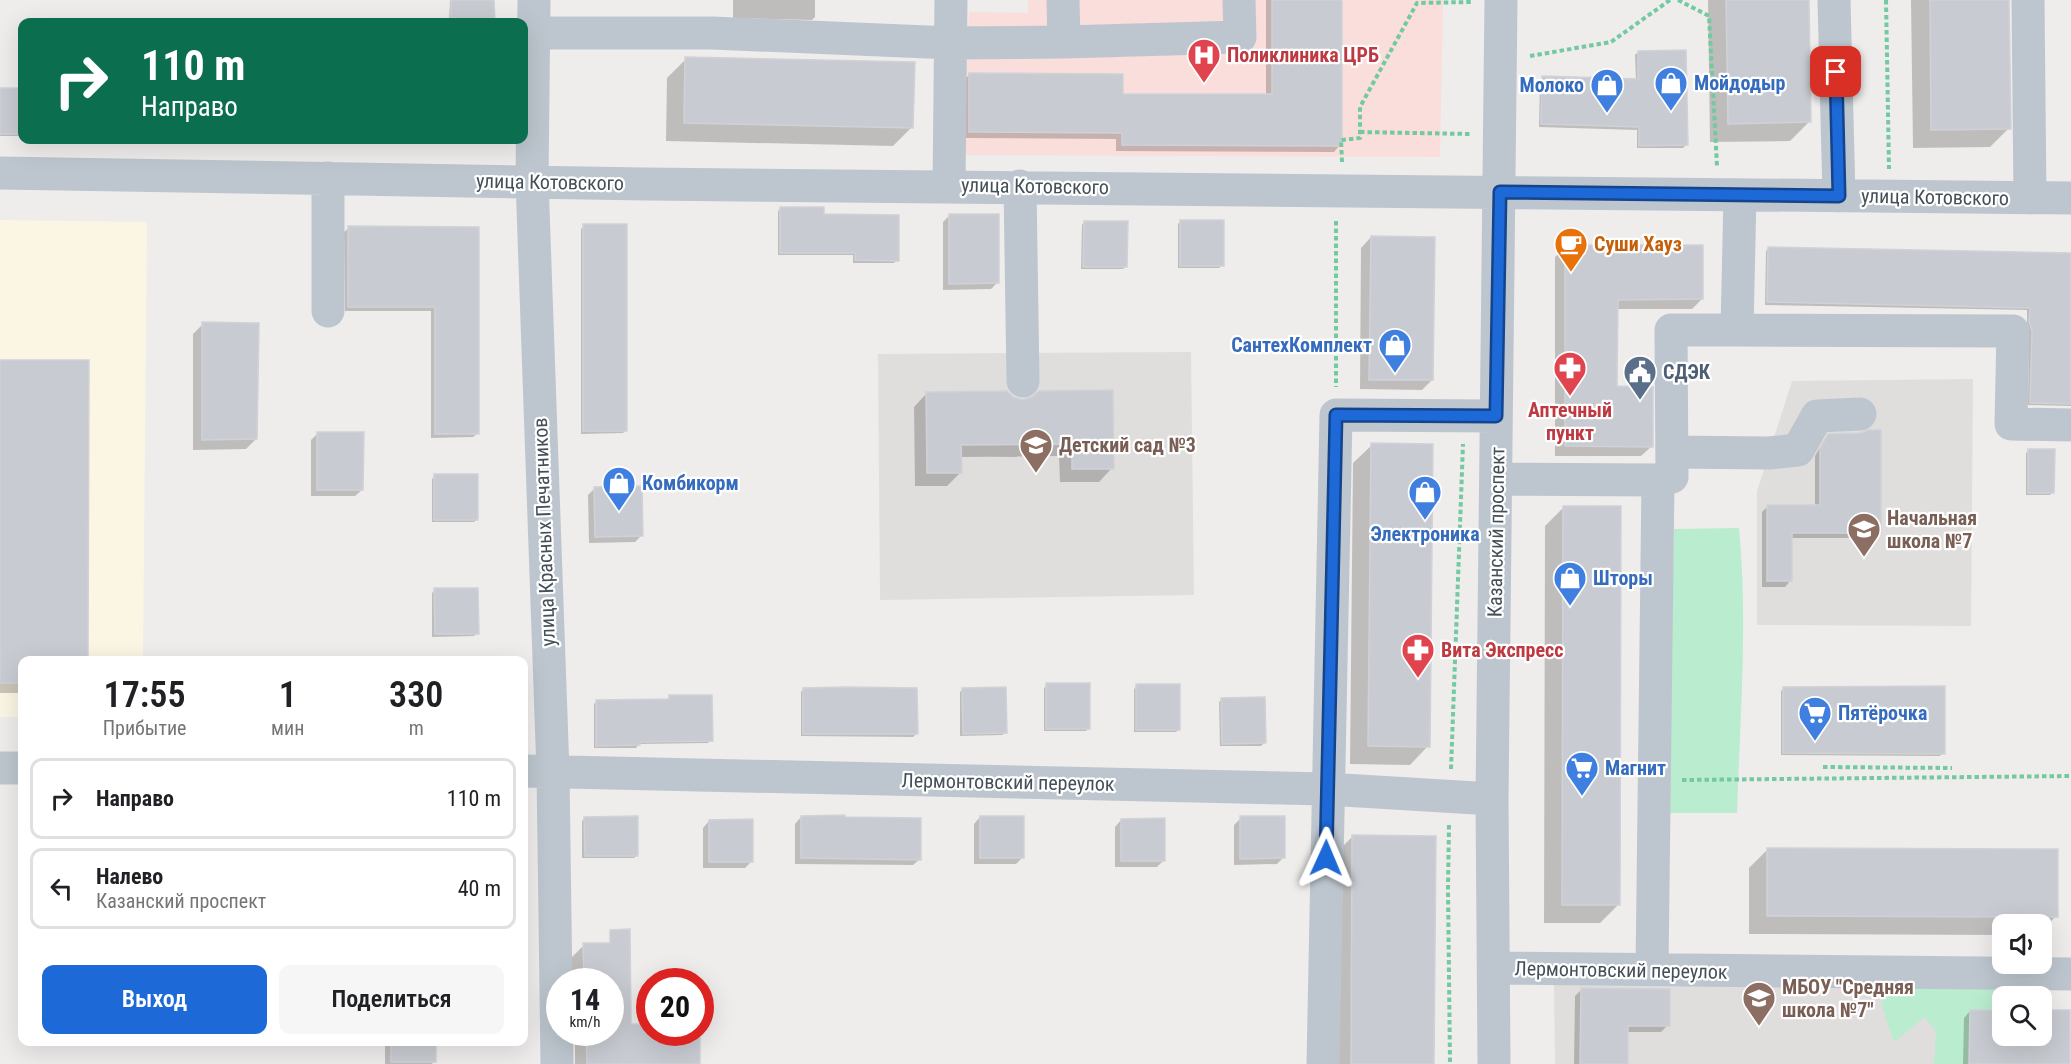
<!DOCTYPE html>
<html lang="ru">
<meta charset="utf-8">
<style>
body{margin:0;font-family:"Roboto Condensed",sans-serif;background:#f6f6f6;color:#202124;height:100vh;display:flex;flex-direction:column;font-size:22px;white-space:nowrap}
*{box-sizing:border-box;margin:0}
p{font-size:20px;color:#757577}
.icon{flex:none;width:33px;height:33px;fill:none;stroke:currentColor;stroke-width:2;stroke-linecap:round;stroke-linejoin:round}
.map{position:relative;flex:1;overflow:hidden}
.details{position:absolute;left:18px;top:656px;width:510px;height:390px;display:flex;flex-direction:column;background:#fff;border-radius:12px;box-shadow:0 6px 24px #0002}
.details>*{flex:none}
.guide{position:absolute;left:18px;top:18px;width:510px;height:126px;border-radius:12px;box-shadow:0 6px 24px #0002;background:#0b6e4f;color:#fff;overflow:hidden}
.controls{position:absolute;left:1992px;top:914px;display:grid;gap:12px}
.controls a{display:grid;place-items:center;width:60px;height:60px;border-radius:12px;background:#fff;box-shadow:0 6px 24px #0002;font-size:30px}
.speed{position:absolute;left:546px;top:968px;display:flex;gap:12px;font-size:30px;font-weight:700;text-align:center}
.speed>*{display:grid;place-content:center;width:78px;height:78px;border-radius:50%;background:#fff;box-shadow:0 6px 24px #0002;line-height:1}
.speed small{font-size:15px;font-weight:400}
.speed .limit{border:9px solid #d22;background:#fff;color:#111}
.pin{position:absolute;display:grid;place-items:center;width:51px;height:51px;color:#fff;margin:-26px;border-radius:12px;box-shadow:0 3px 9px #0006}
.me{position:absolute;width:66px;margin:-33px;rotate:1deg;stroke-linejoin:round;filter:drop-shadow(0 0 4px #0008)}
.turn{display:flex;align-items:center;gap:21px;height:126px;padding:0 24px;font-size:27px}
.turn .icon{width:78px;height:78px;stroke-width:2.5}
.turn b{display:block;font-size:42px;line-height:51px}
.eta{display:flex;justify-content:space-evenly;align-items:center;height:102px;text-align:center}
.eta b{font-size:36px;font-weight:600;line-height:42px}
.action{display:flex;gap:12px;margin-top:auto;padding:12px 24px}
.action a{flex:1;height:69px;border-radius:12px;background:#1d69d7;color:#fff;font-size:24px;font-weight:600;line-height:69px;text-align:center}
.action a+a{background:#f6f6f6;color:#202124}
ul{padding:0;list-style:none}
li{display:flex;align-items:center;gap:18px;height:81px;margin:0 12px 9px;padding:0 12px;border:3px solid #e0e0e0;border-radius:12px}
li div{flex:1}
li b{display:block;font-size:22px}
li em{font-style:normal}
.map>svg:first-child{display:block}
.commercial{fill:#fbf5e4}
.education{fill:#e0dddd}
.medical{fill:#f9dedb}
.green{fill:#baeccf;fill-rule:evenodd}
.shadow{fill:#0003}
.building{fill:#c8cbd1;stroke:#d0d2d7;stroke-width:1.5}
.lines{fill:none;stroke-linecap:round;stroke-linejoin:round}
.path{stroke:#73c9a1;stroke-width:4;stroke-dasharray:4.5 3;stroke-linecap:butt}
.minor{stroke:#bdc6ce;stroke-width:33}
.route-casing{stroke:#13448c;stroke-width:15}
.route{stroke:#1d69d7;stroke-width:10}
.labels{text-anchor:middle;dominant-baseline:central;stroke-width:4.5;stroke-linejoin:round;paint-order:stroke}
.health-label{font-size:20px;font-weight:bold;fill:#be3a42;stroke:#fff;text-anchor:start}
.shop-label{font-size:20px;font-weight:bold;fill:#366cbe;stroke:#fff;text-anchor:start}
.street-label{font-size:20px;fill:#454f58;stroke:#fff}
.food-label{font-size:20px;font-weight:bold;fill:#c56008;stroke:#fff;text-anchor:start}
.service-label{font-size:20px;font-weight:bold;fill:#4e5e75;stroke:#fff;text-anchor:start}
.education-label{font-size:20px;font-weight:bold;fill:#785e54;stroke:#fff;text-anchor:start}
</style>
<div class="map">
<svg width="2071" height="1064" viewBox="0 0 2071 1064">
<rect width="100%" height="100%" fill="#efecec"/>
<!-- commercial -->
<path class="commercial" d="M0 220 147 222 143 660H22V717H0Z"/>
<!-- education -->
<path class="education" d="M1191 352 1194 595 880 600 878 354Z
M1973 379 1971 626 1757 625V491L1792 381Z
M1554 983 1964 989V1064H1555Z"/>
<!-- medical -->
<path class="medical" d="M1028 0H1443L1440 157 964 155 969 12 1028 13Z"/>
<!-- green -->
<path class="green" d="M1739 528C1748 622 1740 718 1737 813H1668L1674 529Z
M1885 976 2042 979 2050 1006 2039 1050V1064H1934L1936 1032 1925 1017 1894 1042 1882 1007ZM2002 996H2042V1035H2002Z"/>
<!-- shadow -->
<path class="shadow" d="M450 0H493V22H449Z
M733 0H815V17L812 20 733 18Z
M1266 0H1341L1340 145 1334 152 1116 151V139L963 138V81L970 74 1121 95 1266 96Z
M1708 0H1807L1809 122 1790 141 1710 142Z
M1911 0H2007L2009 128 1990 147 1913 148Z
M1638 52 1686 145 1683 148H1637V130L1539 127 1540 81 1543 78 1636 80 1635 55Z
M686 59 912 127 893 146 666 141 667 78Z
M0 89H22V136H0Z
M781 208 897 260 894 263H853V255H778V211Z
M950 215 997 283 991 289 943 290V222Z
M1181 221 1222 265 1219 268H1178V224Z
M1084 222 1126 266 1123 269H1081L1082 225Z
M584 226 626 430 623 433 581 434V229Z
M349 228H478V433L473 437 431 438V311H345L344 232Z
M1371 237 1432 380 1422 390 1360 389 1361 248Z
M1565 247 1702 299 1692 309H1616V388L1652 446 1641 456H1555V257Z
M1769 248 2071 254V406L2028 405 2029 335 2027 326V310L1765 305 1766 251Z
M203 324 256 439 246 449 193 450V334Z
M0 362 87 660H22V693H0Z
M927 393H1007L1112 468 1099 482H1060L1059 456 960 457V473L947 486H915L914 407Z
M318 433 362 490 355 496H311V440Z
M1829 436 1879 533 1874 538H1790V581L1785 587H1762V512L1768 506H1815V456L1823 442Z
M1372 445 1428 746 1410 765 1350 764 1353 463Z
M2029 450 2053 492 2050 495H2026V453Z
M435 476 477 519 474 522H432V479Z
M595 488 641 536 635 542 589 543 588 495Z
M1563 508 1619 904 1600 923H1544L1545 526Z
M435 590 477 633 474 636 432 637V593Z
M1047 685 1089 728 1086 731H1044V688Z
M1137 686 1179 729 1176 732H1134V689Z
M1784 688 1943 753 1940 756 1781 755V691Z
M803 689 916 734 913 737 801 736V692Z
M963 689 1005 733 1002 735 960 736V692Z
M669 697 711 740 708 743 639 744 636 748H594V704L597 701 666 700Z
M1222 699 1264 743 1261 746H1220L1219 702Z
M801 817 920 859 913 865 795 864V824Z
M980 817 1023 857 1016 864H974V824Z
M585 818 637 855 634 858H582V821Z
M1241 818 1283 858 1277 864 1234 865V825Z
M1121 820 1164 860 1157 867H1115V827Z
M709 821 752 861 745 868H703V828Z
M1353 836 1433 1064H1333L1334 855Z
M1768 849 2056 916 2042 931V924H2002V935L1749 934V868Z
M584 945H628L629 1026 650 1032H698V1064H575V1032H610V981H572V957Z
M1582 989 1668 1025 1661 1032H1627L1626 1064H1574L1575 996Z
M1970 1011H2002V1035H2042V1012H2068V1064H1963L1964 1018Z
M385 1041H434V1061L432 1064H385Z"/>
<!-- building -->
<path class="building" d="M451 0H494L495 22H451Z
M1272 0H1342V146L1122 145V133L969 132V73L1123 74V94H1272Z
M1726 0H1809L1811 122 1728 124Z
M1930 0H2009L2011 129 1931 130Z
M1686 50 1688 145 1639 146V127L1541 124 1542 76 1638 79V51Z
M685 57 915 62 913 128 684 123Z
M0 88H22V134H0Z
M780 207H824V214L899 215V261L855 260V253H780Z
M949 214H999V283L949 284Z
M1180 220H1224V266H1180Z
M1084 221H1128L1127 267H1083Z
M583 224H627V431H583Z
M348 226 479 227V434H435V307H348Z
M1371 236 1435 237 1433 380H1369Z
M1565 245H1703V299L1618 300 1617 386 1653 387V447L1565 446Z
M1768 247 2071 253V404L2030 403 2032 331 2029 322 2030 308 1767 302Z
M202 322 259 323 257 439 202 440Z
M0 360H89L88 660H22V683H0Z
M1113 390 1114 469H1072V444L961 445 962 473H927L926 392 1007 391 1013 397 1023 400 1032 397 1039 391Z
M1868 430H1881V533H1792V581H1767V505H1820V449L1828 434 1861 433Z
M317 432H364L363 490H317Z
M1371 443 1433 444 1430 747 1368 746Z
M2028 449H2055L2054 493H2028Z
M434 474H478V520H434Z
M642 486 643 536 595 537 594 487Z
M1563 506H1621L1620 905H1562Z
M434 588H478L479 634H435Z
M1046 683H1090V729H1046Z
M1136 684H1180V730H1136Z
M1945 686V754L1783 753V687Z
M847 687 917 688 918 734H803V688Z
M1006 687 1007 733 963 734 962 688Z
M669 695H712L713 741 640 742V745L596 746V700L669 699Z
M1265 697 1266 743 1222 744 1221 698Z
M845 815V817L921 818V860L801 858V816Z
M638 816V856H585L584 817Z
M980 816H1024V858H980Z
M1240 816H1285V858L1240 859Z
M1165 818V861H1121V819Z
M753 819V862H709V820Z
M1352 835 1436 836 1434 1064H1351Z
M1767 848 2058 849V917L1767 916Z
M630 929 631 1024H650V1032H700V1064H587L586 1032H610V981H584L583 943H610V930Z
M1581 988 1670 989V1026H1628V1064H1580Z
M1970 1010H2002V1035H2042V1010H2070V1064H1969Z
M391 1041H436V1062H391Z"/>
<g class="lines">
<!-- path -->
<path class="path" d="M1678 0 1709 16 1717 166
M1886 0 1889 169
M1530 56 1611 42 1670 0
M1360 132 1470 134
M1342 162 1341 140 1360 138V107L1417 3 1471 2
M1336 221V387
M1823 767 1952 768
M1451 769 1463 444
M1682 780 2071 776
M1449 825 1448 889 1450 1064"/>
<!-- minor -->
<path class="minor" d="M534 0 532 180 553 772 557 1064
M1834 0 1839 196
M2028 0 2030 198
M533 33H712L951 43 1064 42 1063 0
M1064 42 1240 37 1239 0
M0 173 646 184 2071 198
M328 178V311
M949 186 951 0
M1020 186 1023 381
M1740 195 1737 330 2013 331 2011 424 2071 425
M1672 452 1769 453 1798 450 1817 416 1860 414
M1497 479 1658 480 1672 477 1671 330H1737
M0 768H22
M524 771 1327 789 1492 799
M1494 968 2071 974
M1652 970 1658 480
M1323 1064 1336 415 1496 416
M1494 1064 1492 799 1501 0"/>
</g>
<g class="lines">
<!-- route casing -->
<g class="route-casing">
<path id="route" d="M1326 858 1336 415 1496 416 1500 192 1839 196 1836 72"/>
</g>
<!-- route -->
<use href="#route" class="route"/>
</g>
<!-- icons -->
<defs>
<g id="hospital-pin" transform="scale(1.725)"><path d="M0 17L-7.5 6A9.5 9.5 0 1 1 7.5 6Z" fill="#e0444e" stroke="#fff"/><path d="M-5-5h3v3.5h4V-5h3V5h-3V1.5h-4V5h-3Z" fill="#fff"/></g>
<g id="shop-pin" transform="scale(1.725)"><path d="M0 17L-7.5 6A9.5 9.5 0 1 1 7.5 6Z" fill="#3f7fe0" stroke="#fff"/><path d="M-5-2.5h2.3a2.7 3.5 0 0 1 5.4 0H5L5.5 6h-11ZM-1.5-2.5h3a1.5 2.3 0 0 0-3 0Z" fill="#fff"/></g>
<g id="cafe-pin" transform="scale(1.725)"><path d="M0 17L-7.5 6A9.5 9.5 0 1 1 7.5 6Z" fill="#e8710a" stroke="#fff"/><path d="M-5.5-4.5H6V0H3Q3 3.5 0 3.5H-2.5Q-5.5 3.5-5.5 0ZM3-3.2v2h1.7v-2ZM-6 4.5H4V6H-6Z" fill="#fff"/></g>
<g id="pharmacy-pin" transform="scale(1.725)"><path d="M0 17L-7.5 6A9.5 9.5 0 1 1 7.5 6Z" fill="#e0444e" stroke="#fff"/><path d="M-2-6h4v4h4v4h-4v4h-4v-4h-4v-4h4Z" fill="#fff"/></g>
<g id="civic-pin" transform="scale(1.725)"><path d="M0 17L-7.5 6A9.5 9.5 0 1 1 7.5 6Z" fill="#5c6f8a" stroke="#fff"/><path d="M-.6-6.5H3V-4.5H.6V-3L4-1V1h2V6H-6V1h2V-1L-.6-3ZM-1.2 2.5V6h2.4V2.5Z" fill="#fff"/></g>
<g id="school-pin" transform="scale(1.725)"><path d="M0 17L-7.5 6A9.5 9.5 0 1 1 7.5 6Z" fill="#8d6e63" stroke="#fff"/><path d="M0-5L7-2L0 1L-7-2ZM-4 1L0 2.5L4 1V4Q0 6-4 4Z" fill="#fff"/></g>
<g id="supermarket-pin" transform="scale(1.725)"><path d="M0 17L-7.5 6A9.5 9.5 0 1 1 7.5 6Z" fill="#3f7fe0" stroke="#fff"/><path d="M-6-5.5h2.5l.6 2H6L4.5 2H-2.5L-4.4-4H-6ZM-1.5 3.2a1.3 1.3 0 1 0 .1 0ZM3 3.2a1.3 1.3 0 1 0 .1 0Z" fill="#fff"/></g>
</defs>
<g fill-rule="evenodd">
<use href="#hospital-pin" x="1204" y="55"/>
<use href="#shop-pin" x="1671" y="83"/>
<use href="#shop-pin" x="1607" y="85"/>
<use href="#cafe-pin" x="1571" y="244"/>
<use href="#shop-pin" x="1395" y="345"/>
<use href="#pharmacy-pin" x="1570" y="368"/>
<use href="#civic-pin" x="1640" y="372"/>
<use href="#school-pin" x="1036" y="445"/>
<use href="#shop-pin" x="619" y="483"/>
<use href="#shop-pin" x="1425" y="492"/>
<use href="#school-pin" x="1864" y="529"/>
<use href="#shop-pin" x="1570" y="578"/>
<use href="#pharmacy-pin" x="1418" y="650"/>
<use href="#supermarket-pin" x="1815" y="713"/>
<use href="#supermarket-pin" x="1582" y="768"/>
<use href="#school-pin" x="1759" y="998"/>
</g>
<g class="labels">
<!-- health labels -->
<g class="health-label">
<text x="1227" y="55">Поликлиника ЦРБ</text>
<text x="1570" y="410" text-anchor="middle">Аптечный<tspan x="1570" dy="23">пункт</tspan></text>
<text x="1441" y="650">Вита Экспресс</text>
</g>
<!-- shop labels -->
<g class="shop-label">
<text x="1694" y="83">Мойдодыр</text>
<text x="1584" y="85" text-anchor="end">Молоко</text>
<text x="1372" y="345" text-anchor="end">СантехКомплект</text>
<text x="642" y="483">Комбикорм</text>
<text x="1425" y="534" text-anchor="middle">Электроника</text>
<text x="1593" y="578">Шторы</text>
<text x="1838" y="713">Пятёрочка</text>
<text x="1605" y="768">Магнит</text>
</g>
<!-- street labels -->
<g class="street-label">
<text transform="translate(550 182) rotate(1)">улица Котовского</text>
<text transform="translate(1035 186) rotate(1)">улица Котовского</text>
<text transform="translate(1935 197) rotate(1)">улица Котовского</text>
<text transform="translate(544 532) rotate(-92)">улица Красных Печатников</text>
<text transform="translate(1496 532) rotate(-89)">Казанский проспект</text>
<text transform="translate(1008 782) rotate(1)">Лермонтовский переулок</text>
<text transform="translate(1621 970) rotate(1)">Лермонтовский переулок</text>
</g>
<!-- food labels -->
<g class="food-label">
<text x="1594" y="244">Суши Хауз</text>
</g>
<!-- service labels -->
<g class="service-label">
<text x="1663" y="372">СДЭК</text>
</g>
<!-- education labels -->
<g class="education-label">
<text x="1059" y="445">Детский сад №3</text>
<text x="1887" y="518">Начальная<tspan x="1887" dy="23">школа №7</tspan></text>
<text x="1782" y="987">МБОУ "Средняя<tspan x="1782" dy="23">школа №7"</tspan></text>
</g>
</g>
</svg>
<div class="controls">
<a><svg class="icon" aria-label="sound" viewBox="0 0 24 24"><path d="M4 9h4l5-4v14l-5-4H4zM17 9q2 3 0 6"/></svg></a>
<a><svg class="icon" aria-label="search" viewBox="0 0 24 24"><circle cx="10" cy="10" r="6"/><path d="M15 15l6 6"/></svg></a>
</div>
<div class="speed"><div>14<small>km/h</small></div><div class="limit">20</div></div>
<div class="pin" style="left:1836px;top:72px;background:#d93025"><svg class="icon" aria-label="arrive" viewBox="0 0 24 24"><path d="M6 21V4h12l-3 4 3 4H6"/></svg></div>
<svg class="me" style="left:1326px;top:858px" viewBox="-20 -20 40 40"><path d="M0-17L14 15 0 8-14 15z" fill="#1d69d7" stroke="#fff" stroke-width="4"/></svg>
<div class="guide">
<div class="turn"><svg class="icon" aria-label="right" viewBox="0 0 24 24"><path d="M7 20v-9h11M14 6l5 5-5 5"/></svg><div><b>110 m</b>Направо</div></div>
</div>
<section class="details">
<div class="eta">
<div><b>17:55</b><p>Прибытие</p></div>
<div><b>1</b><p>мин</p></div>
<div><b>330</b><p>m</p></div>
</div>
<ul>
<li><svg class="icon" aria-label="right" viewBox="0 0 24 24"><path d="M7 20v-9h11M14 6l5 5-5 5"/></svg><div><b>Направо</b></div><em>110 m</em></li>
<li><svg class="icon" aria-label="left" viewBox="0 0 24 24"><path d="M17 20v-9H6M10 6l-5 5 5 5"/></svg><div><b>Налево</b><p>Казанский проспект</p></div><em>40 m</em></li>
</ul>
<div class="action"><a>Выход</a><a>Поделиться</a></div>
</section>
</div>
